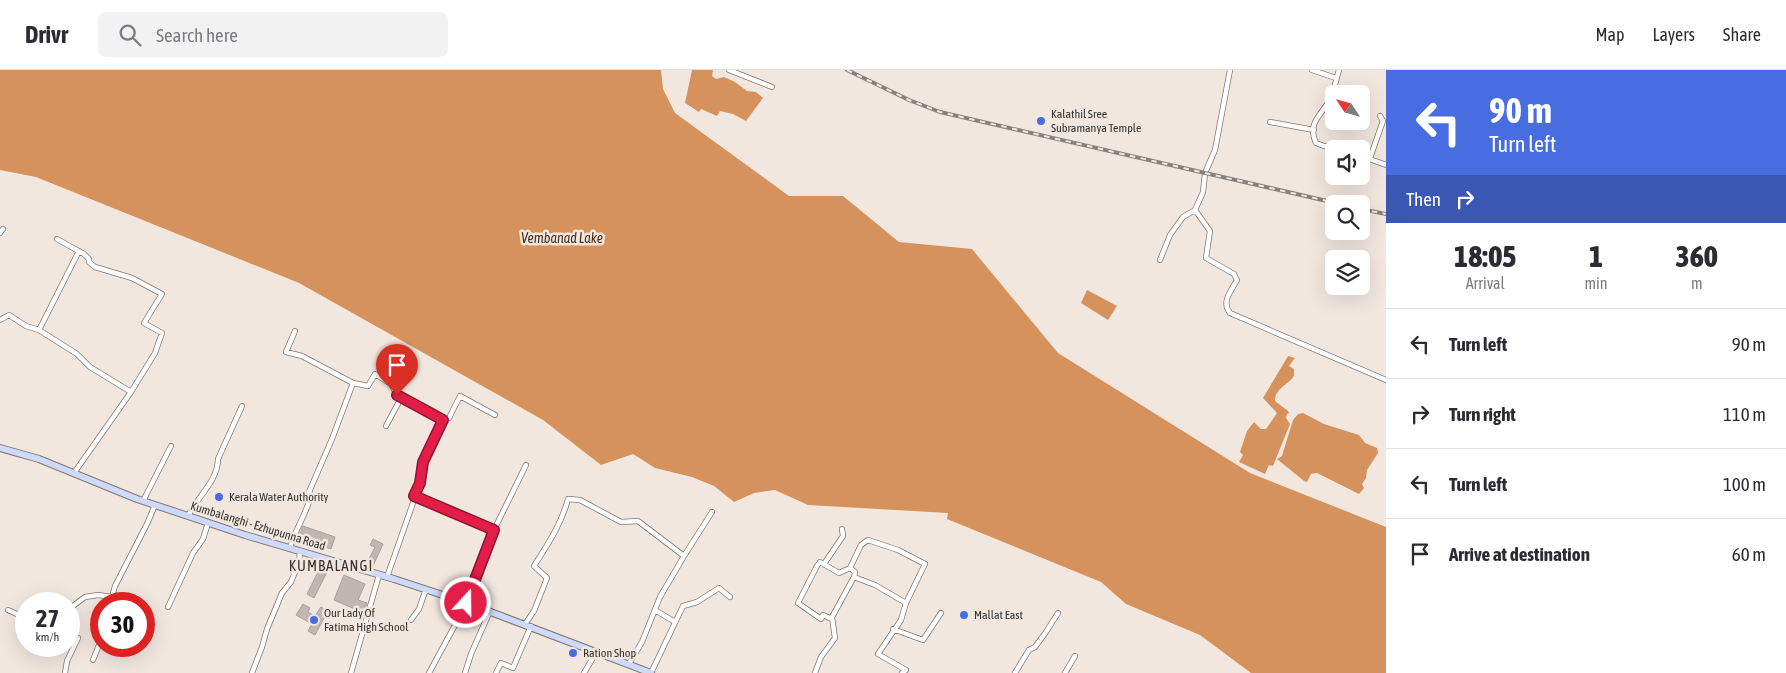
<!DOCTYPE html>
<style>
body{margin:0;font-family:"Asap Condensed",sans-serif;background:#f2f2f3;color:#2b2b33;height:100vh;display:flex;flex-direction:column;font-size:19px;white-space:nowrap}
*{box-sizing:border-box;margin:0}
p{font-size:16px;color:#7c7c81}
.icon{flex:none;width:28px;height:28px;fill:none;stroke:currentColor;stroke-width:2;stroke-linecap:round;stroke-linejoin:round}
.map{position:relative;flex:1;overflow:hidden}
.drawer{display:flex;flex-direction:column;background:#fff;width:400px}
.drawer>*{flex:none}
.banner{background:#486de0;color:#fff;overflow:hidden}
.needle{width:32px;rotate:306deg}
.tools{position:absolute;left:1325px;top:15px;display:grid;gap:10px}
.tools a{display:grid;place-items:center;width:45px;height:45px;border-radius:8px;background:#fff;box-shadow:0 5px 20px #0002;font-size:25px}
.speed{position:absolute;left:15px;top:522px;display:flex;gap:10px;font-size:25px;font-weight:700;text-align:center}
.speed>*{display:grid;place-content:center;width:65px;height:65px;border-radius:50%;background:#fff;box-shadow:0 5px 20px #0002;line-height:1}
.speed small{font-size:12px;font-weight:400}
.speed .limit{border:8px solid #d22;background:#fff;color:#111}
.pin{position:absolute;display:grid;place-items:center;width:42px;height:42px;color:#fff;margin:-51px -21px;border-radius:50% 50% 50% 0;rotate:-45deg;box-shadow:0 0 5px #0007}
.pin .icon{rotate:45deg}
.me{position:absolute;width:55px;margin:-28px;rotate:21deg;stroke-linejoin:round;filter:drop-shadow(0 0 4px #0008)}
.turn{display:flex;align-items:center;gap:18px;height:105px;padding:0 20px;font-size:22px}
.turn .icon{width:65px;height:65px;stroke-width:2.5}
.turn b{display:block;font-size:35px;line-height:42px}
.then{display:flex;align-items:center;height:48px;padding:0 20px;background:#0003;gap:10px;font-size:19px}
.eta{display:flex;justify-content:space-evenly;align-items:center;height:85px;text-align:center}
.eta b{font-size:30px;font-weight:800;line-height:35px}
ul{padding:0;list-style:none}
li{display:flex;align-items:center;gap:15px;height:70px;padding:0 20px;border-top:1px solid #e1e1e2}
li div{flex:1}
li b{display:block;font-size:19px}
li em{font-style:normal}
header{display:flex;align-items:center;gap:30px;box-sizing:border-box;height:70px;padding:0 25px;background:#fff;border-bottom:1px solid #e1e1e2}
header strong{font-size:24px}
nav{display:flex;gap:28px;margin-inline-start:auto;font-size:18px}
.search{width:350px;height:45px;background:#f2f2f3;display:flex;align-items:center;gap:12px;box-sizing:border-box;padding:0 18px;border-radius:8px;color:#7c7c81;font-size:19px}
main{display:flex;flex:1;min-height:0}
.map>svg:first-child{display:block}
.water{fill:#d6925d}
.building{fill:#c2b7b0;stroke:#aaa099}
.lines{fill:none;stroke-linecap:round;stroke-linejoin:round}
.street-casing{stroke:#807770;stroke-width:6}
.secondary-casing{stroke:#807770;stroke-width:8}
.street{stroke:#fff;stroke-width:4.5}
.secondary{stroke:#cedafc;stroke-width:6}
.rail-casing{stroke:#87807b;stroke-width:4}
.rail{stroke:#f2e7df;stroke-width:2;stroke-dasharray:5.5;stroke-linecap:butt}
.route-casing{stroke:#92132f;stroke-width:12}
.route{stroke:#e11d48;stroke-width:9}
.poi-dot{fill:#486de0;stroke:#f2e7df;stroke-width:2}
.labels{text-anchor:middle;dominant-baseline:central;stroke-width:5;stroke-linejoin:round;paint-order:stroke}
.poi-label{font-size:12px;fill:#36322f;stroke:#f2e7df;text-anchor:start}
.street-label{font-size:12px;fill:#36322f;stroke:#f2e7df}
.water-label{font-size:14px;font-style:italic;fill:#492d16;stroke:#f2e7df}
.quarter-label{font-size:15px;letter-spacing:1px;fill:#3a322c;stroke:#f2e7df}
</style>
<header>
<strong>Drivr</strong>
<div class="search"><svg class="icon" aria-label="search" viewBox="0 0 24 24"><circle cx="10" cy="10" r="6"/><path d="M15 15l6 6"/></svg>Search here</div>
<nav><a>Map</a><a>Layers</a><a>Share</a></nav>
</header>
<main>
<div class="map">
<svg width="1386" height="603" viewBox="0 0 1386 603">
<rect width="100%" height="100%" fill="#f2e7df"/>
<!-- water -->
<path class="water" d="M0 0H661L663 19 675 43 789 126H843L899 172 972 179 1058 283 1250 403 1386 457V603H1251L1200 565 1126 534 1101 512 947 449 948 443 808 435 775 420 754 423 734 432 714 416 692 407 655 398 633 384 601 395 543 350 299 213 36 107 0 100Z
M692 0H713L712 6 716 9 724 7 735 12 747 21 756 22 763 28 746 51 733 44 720 41 717 46 701 39 699 42 685 33Z
M1087 220 1117 236 1108 250 1081 233Z
M1288 286 1295 288 1289 296 1294 299V306C1287 316 1275 318 1275 331L1288 341 1289 343 1287 344 1286 348 1290 354 1273 396 1269 395 1265 404 1239 392 1243 385 1240 382 1247 361 1254 352 1261 359H1266L1277 343 1263 328Z
M1303 343 1324 354 1359 365 1365 373 1377 378 1378 383 1367 400 1366 408 1362 414 1364 418 1359 424 1317 403 1311 404 1307 412 1304 411 1277 389 1282 386 1293 350 1298 344Z"/>
<!-- building -->
<path class="building" d="M303 456 335 467 331 479 316 474 315 479 296 473Z
M373 469 383 474 373 496 367 493 375 477 370 475Z
M320 498 327 502 314 528 307 524Z
M344 505 365 514 358 530 367 533 364 543 334 530Z
M303 534 310 538 308 542 315 546 321 537 328 541 315 565 308 561 312 554 296 545Z"/>
<g class="lines">
<!-- street casing -->
<g class="street-casing">
<path id="street" d="M729 0 772 17
M1312 0 1336 8
M1339 0C1336 9 1335 18 1331 27 1324 44 1306 51 1316 73L1324 76 1344 79
M1270 52 1314 60
M1361 86 1386 95
M1370 88 1383 51 1380 46
M1195 140 1210 161 1206 188 1234 204 1237 210C1231 221 1221 232 1230 243L1386 310
M0 163 3 159
M57 169 84 184 89 189V192L95 197 132 208 162 224 144 253 162 263 155 283 131 322
M1160 190 1170 165 1183 147 1195 140 1203 122 1205 103 1215 80 1230 0
M0 250 9 245 26 256 39 260 77 284 90 297 131 322 74 403
M39 260 79 181
M295 261 286 282 302 286 353 313
M443 350 449 348 460 326 495 345
M386 356 401 328
M415 426 494 460
M143 431 171 376
M188 446C197 427 218 411 218 389L242 336
M290 478C295 460 306 444 311 426L309 422 332 369 353 313 368 316 375 304 391 314 397 325 443 350 423 392 420 413 387 507
M684 486 712 442
M824 494 843 466 842 459
M850 498 861 475 868 470 898 480 925 494 906 533
M168 537 193 483 203 469 208 453
M69 539 85 527 98 525 112 527 115 516 147 454 155 435
M8 540 26 548
M655 540 675 552
M832 549 823 545 821 549 798 533 817 496 820 492 839 503 850 498 855 502 854 508
M411 550 419 539 426 519
M525 554 534 541 547 508 534 496C548 474 561 455 568 429L580 430 621 452 638 451 684 486 660 527 642 572 629 594
M893 559 923 570 941 543
M93 590 101 570
M65 603 67 591 78 568 69 564
M252 603 262 577 267 559 282 523 291 512 299 492 300 481
M351 603 379 505
M429 603 467 533 494 460 526 395
M465 603 471 584 490 541
M496 603 501 593 513 598 531 556
M584 603 597 581
M651 603 683 536 697 532 719 518 730 527
M815 603 821 587 835 568 832 547 854 507 875 515 906 533 901 550 878 584 906 600 902 603
M1015 603 1029 580 1035 577 1046 562 1058 543
M1065 603 1075 586"/>
</g>
<!-- secondary casing -->
<g class="secondary-casing">
<path id="secondary" d="M0 378 39 389 137 429 245 465 394 509 467 533 651 603"/>
</g>
<!-- street -->
<use href="#street" class="street"/>
<!-- secondary -->
<use href="#secondary" class="secondary"/>
<!-- rail casing -->
<g class="rail-casing">
<path id="rail" d="M847 0 909 30 940 42 1340 134
M1361 139 1386 144"/>
</g>
<!-- rail -->
<use href="#rail" class="rail"/>
</g>
<g class="lines">
<!-- route casing -->
<g class="route-casing">
<path id="route" d="M397 325 443 350 423 392 420 413 414 426 494 460 466 533"/>
</g>
<!-- route -->
<use href="#route" class="route"/>
</g>
<!-- markers -->
<g class="poi-dot">
<circle cx="1041" cy="51" r="5"/>
<circle cx="219" cy="427" r="5"/>
<circle cx="964" cy="545" r="5"/>
<circle cx="314" cy="550" r="5"/>
<circle cx="573" cy="583" r="5"/>
</g>
<g class="labels">
<!-- poi labels -->
<g class="poi-label">
<text x="1051" y="44">Kalathil Sree<tspan x="1051" dy="14">Subramanya Temple</tspan></text>
<text x="229" y="427">Kerala Water Authority</text>
<text x="324" y="543">Our Lady Of<tspan x="324" dy="14">Fatima High School</tspan></text>
<text x="974" y="545">Mallat East</text>
<text x="583" y="583">Ration Shop</text>
</g>
<!-- street labels -->
<g class="street-label">
<text transform="translate(258 456) rotate(17)">Kumbalanghi - Ezhupunna Road</text>
</g>
<!-- water labels -->
<g class="water-label">
<text x="562" y="168">Vembanad Lake</text>
</g>
<!-- quarter labels -->
<g class="quarter-label">
<text x="331" y="495">KUMBALANGI</text>
</g>
</g>
</svg>
<div class="tools">
<a><svg class="needle" viewBox="-14 -14 28 28"><path d="M0-13l5 13h-10z" fill="#e53935"/><path d="M0 13l5-13h-10z" fill="#7c7c81"/></svg></a>
<a><svg class="icon" aria-label="sound" viewBox="0 0 24 24"><path d="M4 9h4l5-4v14l-5-4H4zM17 9q2 3 0 6"/></svg></a>
<a><svg class="icon" aria-label="search" viewBox="0 0 24 24"><circle cx="10" cy="10" r="6"/><path d="M15 15l6 6"/></svg></a>
<a><svg class="icon" aria-label="layers" viewBox="0 0 24 24"><path d="M12 4l9 5-9 5-9-5zM3 14l9 5 9-5"/></svg></a>
</div>
<div class="speed"><div>27<small>km/h</small></div><div class="limit">30</div></div>
<div class="pin" style="left:397px;top:325px;background:#d93025"><svg class="icon" aria-label="arrive" viewBox="0 0 24 24"><path d="M6 21V4h12l-3 4 3 4H6"/></svg></div>
<svg class="me" style="left:466px;top:533px" viewBox="-20 -20 40 40"><circle r="17" fill="#e11d48" stroke="#fff" stroke-width="3"/><path d="M0-11L8 9 0 5-8 9z" fill="#fff"/></svg>
</div>
<section class="drawer">
<div class="banner">
<div class="turn"><svg class="icon" aria-label="left" viewBox="0 0 24 24"><path d="M17 20v-9H6M10 6l-5 5 5 5"/></svg><div><b>90 m</b>Turn left</div></div>
<div class="then">Then<svg class="icon" aria-label="right" viewBox="0 0 24 24"><path d="M7 20v-9h11M14 6l5 5-5 5"/></svg></div>
</div>
<div class="eta">
<div><b>18:05</b><p>Arrival</p></div>
<div><b>1</b><p>min</p></div>
<div><b>360</b><p>m</p></div>
</div>
<ul>
<li><svg class="icon" aria-label="left" viewBox="0 0 24 24"><path d="M17 20v-9H6M10 6l-5 5 5 5"/></svg><div><b>Turn left</b></div><em>90 m</em></li>
<li><svg class="icon" aria-label="right" viewBox="0 0 24 24"><path d="M7 20v-9h11M14 6l5 5-5 5"/></svg><div><b>Turn right</b></div><em>110 m</em></li>
<li><svg class="icon" aria-label="left" viewBox="0 0 24 24"><path d="M17 20v-9H6M10 6l-5 5 5 5"/></svg><div><b>Turn left</b></div><em>100 m</em></li>
<li><svg class="icon" aria-label="arrive" viewBox="0 0 24 24"><path d="M6 21V4h12l-3 4 3 4H6"/></svg><div><b>Arrive at destination</b></div><em>60 m</em></li>
</ul>
</section>
</main>
